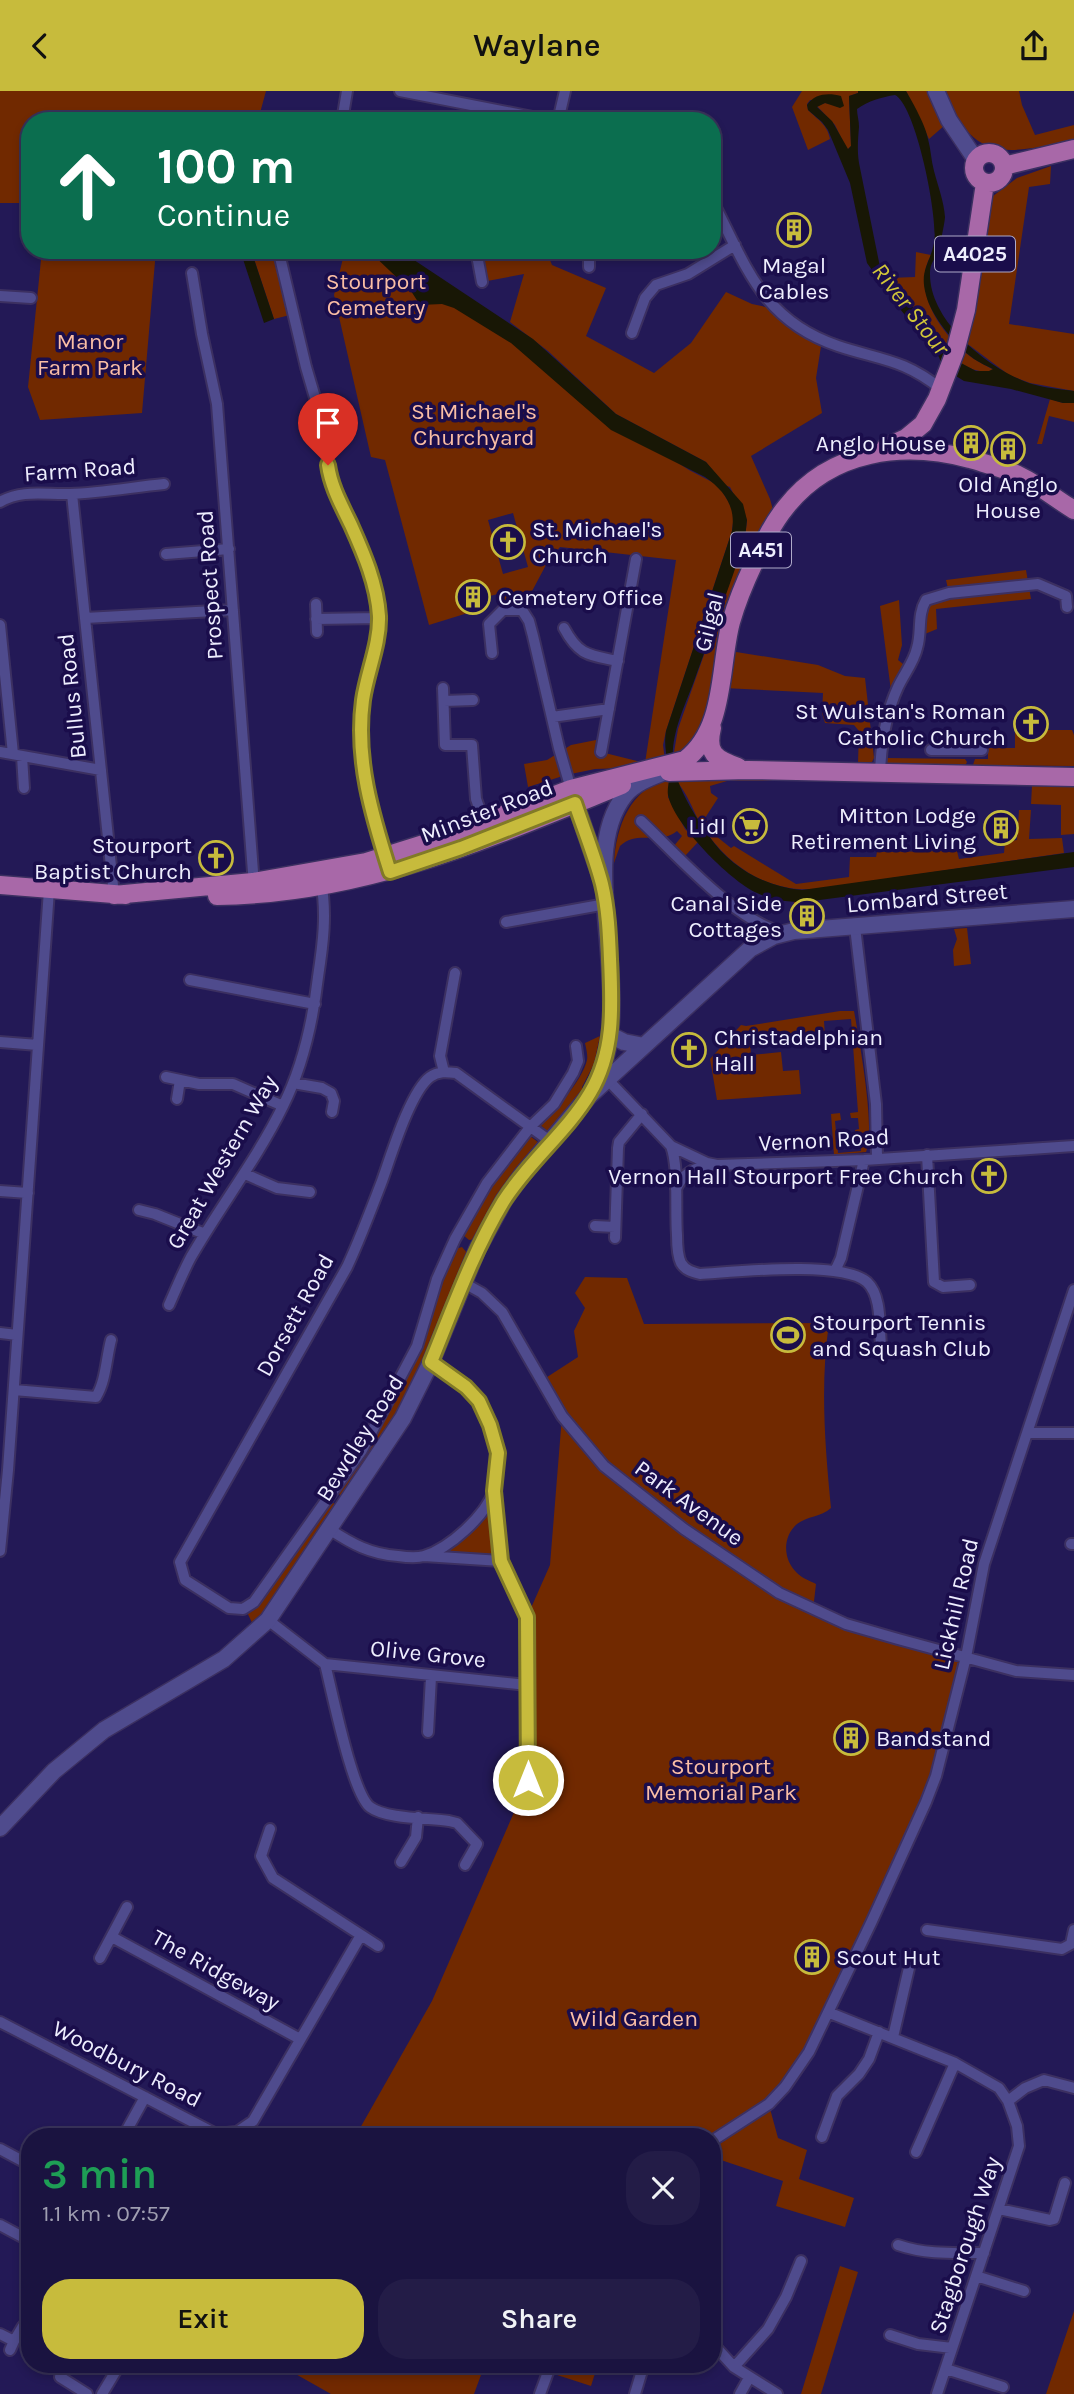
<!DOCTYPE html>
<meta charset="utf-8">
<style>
body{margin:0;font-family:Karla,sans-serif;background:#231c47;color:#f1f3f6;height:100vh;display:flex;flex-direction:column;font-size:26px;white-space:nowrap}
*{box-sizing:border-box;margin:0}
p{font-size:23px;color:#9f9eb1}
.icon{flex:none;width:38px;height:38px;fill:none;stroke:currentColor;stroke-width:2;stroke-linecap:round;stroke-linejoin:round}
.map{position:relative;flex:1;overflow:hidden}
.drawer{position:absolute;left:21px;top:2037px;width:700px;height:245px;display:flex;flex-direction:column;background:#1a1340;border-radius:28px;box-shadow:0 4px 10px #0003,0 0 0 2px #383259}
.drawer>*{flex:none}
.top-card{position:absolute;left:21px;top:21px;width:700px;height:147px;border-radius:28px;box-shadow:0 4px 10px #0003,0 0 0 2px #383259;background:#0b6e4f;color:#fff;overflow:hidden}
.pin{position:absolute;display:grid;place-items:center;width:60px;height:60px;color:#fff;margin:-72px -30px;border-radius:50% 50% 50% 0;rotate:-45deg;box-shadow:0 0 7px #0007}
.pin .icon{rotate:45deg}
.me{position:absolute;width:77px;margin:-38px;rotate:0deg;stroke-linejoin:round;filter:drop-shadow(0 0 5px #0008)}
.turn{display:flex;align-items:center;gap:24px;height:147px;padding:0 21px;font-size:32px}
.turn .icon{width:91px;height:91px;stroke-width:2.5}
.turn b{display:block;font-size:49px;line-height:60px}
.round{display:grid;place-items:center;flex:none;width:74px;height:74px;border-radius:28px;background:#231c47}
.overview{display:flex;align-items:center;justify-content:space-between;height:119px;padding:0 21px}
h1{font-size:42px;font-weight:600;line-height:52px;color:#1e9e55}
.button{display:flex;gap:14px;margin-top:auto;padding:14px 21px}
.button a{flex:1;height:80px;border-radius:28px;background:#c7bb3c;color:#111;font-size:28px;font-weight:600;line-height:80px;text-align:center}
.button a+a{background:#231c47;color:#f1f3f6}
header{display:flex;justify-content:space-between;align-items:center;height:91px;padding:0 21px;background:#c7bb3c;color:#111;font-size:32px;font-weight:600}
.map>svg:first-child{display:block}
.green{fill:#712900;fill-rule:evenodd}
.water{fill:#181705;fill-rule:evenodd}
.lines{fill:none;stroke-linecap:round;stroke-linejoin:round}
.street-casing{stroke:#3c3061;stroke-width:14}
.secondary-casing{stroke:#3c3061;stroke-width:19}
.primary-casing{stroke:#3c3061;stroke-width:21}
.street{stroke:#4f4b8d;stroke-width:10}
.secondary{stroke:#4f4b8d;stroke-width:16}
.primary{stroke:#a868a8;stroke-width:18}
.route-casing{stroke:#817a27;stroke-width:18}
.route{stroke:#c7bb3c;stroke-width:12}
.labels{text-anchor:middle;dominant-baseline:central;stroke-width:7;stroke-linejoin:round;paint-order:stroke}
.shield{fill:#1a0d4b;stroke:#aeaac8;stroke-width:2}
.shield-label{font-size:21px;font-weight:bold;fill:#eeeefe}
.poi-label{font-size:23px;fill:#eeeefe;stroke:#1a0d4b;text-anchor:end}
.park-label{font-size:23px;fill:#fabea5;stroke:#1a0d4b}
.street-label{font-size:23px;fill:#eeeefe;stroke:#1a0d4b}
.water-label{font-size:24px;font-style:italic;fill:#d2c639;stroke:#1a0d4b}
</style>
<header><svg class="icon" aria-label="back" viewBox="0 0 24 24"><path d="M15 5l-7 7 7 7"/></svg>Waylane<svg class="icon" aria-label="share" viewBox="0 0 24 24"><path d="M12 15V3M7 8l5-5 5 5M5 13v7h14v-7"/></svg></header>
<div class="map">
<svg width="1074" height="2303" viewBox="0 0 1074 2303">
<rect width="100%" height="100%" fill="#231956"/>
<!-- green -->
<path class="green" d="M0 0H266L260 22 262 30H30V112H0Z
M802 0H858V2L849 5 851 55 847 59 835 34 817 15 825 12 844 14 810 9 807 13 808 19C818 29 827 33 830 48L808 59 792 16Z
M906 0H928L945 34 929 48Z
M945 0H1019L1022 14 1035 44 1074 34V49C1007 63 973 73 945 0Z
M1051 75 1050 93 1029 96 1009 233 1074 243V300L1030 292 1009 284 965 251 993 105 1017 87Z
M42 159H156L142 322 40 329 28 296Z
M251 159H273L279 162 294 223 274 228Z
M345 159H384L470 216 603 323 689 379 714 392 722 400 731 415 734 423 732 440 666 640 663 654 665 669 622 677 595 678 566 684 528 696 524 673 547 669 571 654 596 649 601 661 645 672 676 469 560 456 547 472 522 519H503L498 503 469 510 471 521 429 534 385 369 371 366 334 204ZM513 422 528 476 503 483 488 429Z
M505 159H546L552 174 606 197 586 245 654 282 691 252 726 201 752 213 775 218 822 249 816 287 822 322 751 365 770 408 773 419 711 611 695 654 673 667 678 638 745 447 747 429 730 396 724 394 706 371 616 323 548 260 510 231 524 183 482 191 477 163Z
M916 161 931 164C910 201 944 247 974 268 980 272 987 275 994 279 953 292 913 212 889 187L915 186Z
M1050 308 1063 312H1074V331L1049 325 1042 353H1037Z
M1026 479 1031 508 936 518 937 538 920 545 921 517 949 502 946 489Z
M899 509 902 554 898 569 908 577 891 600 880 515Z
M730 560 818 574 845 585 865 587 874 667 872 671 858 672 859 640 854 634 825 632 822 622 823 602 724 597Z
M1015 639H1072L1074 644V675L973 674 975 668H988V657H1015Z
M886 667 965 668 967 671 965 675 886 674Z
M688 685 823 690H727L710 695 711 702 718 707 705 727 716 745 731 757 734 755 796 793 849 786 850 766H876L877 761 957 760 959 768 1004 762 1005 751 1017 749 1019 719H1031L1029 748 1062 747 1064 762 816 798C765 802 724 772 699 730 692 717 687 702 677 691L676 687Z
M669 688 668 706 685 738 698 751 685 765 674 755 682 745 677 740C659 755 637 738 620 755L614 772C616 736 630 697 669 688Z
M1032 695H1074V743L1061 744V714L1031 713Z
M818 810 820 831 794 832V811Z
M967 837 971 873 954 875 953 859 957 848 954 838Z
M840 920H854C859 948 876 1039 866 1061L834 1064 831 1023 840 1022 841 1029 835 1030 838 1062 861 1060 860 1050H856L855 1039 859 1038 858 1027H851L850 1022 858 1021 851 928 824 930 825 946 750 952 751 964 781 961 783 980 799 979 801 1003 717 1009 710 968 741 934 746 935Z
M600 945 594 973 582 996 585 1005 552 1044 539 1033C555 1020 582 990 587 969 588 964 586 957 585 952Z
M530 1045 543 1055 478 1148 469 1149 462 1143 489 1094Z
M462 1156 468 1163 400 1325 345 1405H340L338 1400 398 1300 452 1159Z
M585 1186 627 1187 644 1233 829 1232C820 1294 825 1355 831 1417 821 1426 807 1425 797 1433 782 1446 783 1469 797 1482 802 1487 810 1490 816 1493L813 1519 966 1566 936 1685 820 1942 769 2014 778 2047 807 2059 799 2088 854 2107 845 2136 776 2115 783 2090 712 2066V2046H355L432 1910 528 1689 527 1526 550 1474 562 1325 541 1290 578 1266 574 1240 585 1217 575 1202Z
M494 1400 501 1470 424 1465 453 1449Z
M334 1412 337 1419 255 1538 246 1519 328 1414Z
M840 2175 858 2181 821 2303H801Z
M1074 2220V2303H1046Z
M288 2273H485L474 2303H331L292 2281Z
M551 2273H598L591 2295 548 2281Z"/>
<!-- water -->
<path class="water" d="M858 0H906C913 12 926 35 928 48 931 59 931 69 934 80 938 95 944 111 945 126 945 131 939 159 938 162 934 169 930 173 930 182 929 231 990 279 1032 293 1045 297 1060 298 1074 300V312H1063L1011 298 964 290 943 277 939 266 896 213 867 172 850 92 828 39 822 31 808 19 807 14C815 2 829 2 841 5L844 15 840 17 825 12 817 16 832 30 848 58 851 55 849 5 858 2ZM895 4C916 14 939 129 934 152 930 173 919 179 926 204 931 225 956 255 974 268 980 272 987 275 993 278L989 280H976L961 272 942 257 902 201 881 181 859 72C857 59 858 48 859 36 859 29 857 24 857 18 868 10 882 6 895 4Z
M240 159H251L274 228 264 232Z
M368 159H399L533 248 616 323 706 371 743 413 747 429 745 447C730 497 710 544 693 593 684 616 671 644 673 669 676 696 694 723 709 745 730 776 765 796 802 799L1074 761V776L804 811C788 811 772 809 757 802 730 790 673 732 668 704 667 698 669 693 669 688 669 671 663 657 666 640L732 440C736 416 725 400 705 386L611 339 511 252 454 217 442 213 420 214 411 200Z"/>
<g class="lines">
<!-- street casing -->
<g class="street-casing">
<path id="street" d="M400 0 553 30
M342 30 347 0
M558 30 565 0
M712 109C746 174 761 229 838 255 880 269 904 268 941 298
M476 159 482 191
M279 162 306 276 324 337 329 383 374 491 379 527 377 548 363 607 360 641 362 673 368 706 386 768
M589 176V159
M192 182 202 243 217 313 254 794
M0 205 31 207
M632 242 645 207 656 194 688 183 735 154
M72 403 114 804
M0 411C22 398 46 404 70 403 102 402 133 396 164 393
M166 463 229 458
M316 513 317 541
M85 527 233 519
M316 528 379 527
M0 534 13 663
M564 537C579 565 589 564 618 570
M492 562 489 533 503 519H522L529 530 533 545 559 657 571 698
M443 597 445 654H472L476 708 486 736
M444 610 473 609
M552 626 609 618
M931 659H982
M0 661 101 679
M601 661 636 468
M22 665 24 697
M880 682C881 654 886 622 898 596 904 583 914 571 917 557 922 541 917 524 926 509L949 502 1038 493 1066 505 1067 516
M641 730C677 764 735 830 782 841
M506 831 606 813
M855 836 876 1013 877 1068
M190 889 315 913
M0 951 38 954
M444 981 440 965 455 882
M166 986 199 993H233L283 1015
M608 989 671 1055 707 1072 717 1074 864 1069 1074 1055
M293 992 322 997 331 1002 334 1010 332 1021
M177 1008 180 989
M550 1050 456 982C447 981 438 980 430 986 410 1001 391 1065 382 1090 371 1119 360 1148 347 1176L180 1471 185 1489 229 1517 243 1518 254 1511 362 1359 417 1255 437 1188 455 1148 487 1092 531 1035 554 1013 573 982 578 970 576 955
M671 1055C679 1076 675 1119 677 1144 677 1153 677 1164 681 1172 685 1179 692 1181 700 1183 734 1181 842 1169 867 1191 882 1205 879 1236 881 1254
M927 1064 934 1191 943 1196 970 1194
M245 1083 277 1097 310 1101
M676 1098C682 1084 694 1076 710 1075
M0 1100 28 1102
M139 1119 155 1123 205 1143
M595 1135 615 1136
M615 1147 618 1057 619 1051 642 1023
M835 1180 841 1167 864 1069
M464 1192 482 1202 502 1221 562 1325 604 1375 684 1438 779 1502 846 1533 898 1548 1016 1580 1074 1584
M169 1214C176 1198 183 1181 191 1166 221 1114 257 1068 283 1015 303 975 313 929 318 886 323 853 327 823 321 790
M0 1242 17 1244
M14 1299 96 1306C106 1290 106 1268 111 1249
M1028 1342H1074
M494 1400 501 1470 527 1526 528 1689
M329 1438C352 1453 370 1463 398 1465 405 1466 417 1467 424 1465 450 1457 485 1425 494 1400 503 1374 494 1330 477 1308 465 1292 447 1282 431 1271
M1071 1453H1074
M0 1460 8 1379 49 799
M424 1465 501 1470
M268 1529 325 1573 527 1594
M325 1573C332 1600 352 1702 370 1716 386 1728 428 1727 449 1730L457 1732 477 1753 465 1774
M428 1641 431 1586
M270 1738 261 1765 273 1787 378 1855
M401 1771 416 1746 418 1726
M927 1839 1062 1858 1071 1853 1074 1839
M112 1846 300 1948
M100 1867 127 1816
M830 1922 955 1972 999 1997 1008 2010 1017 2035 1019 2055 937 2303
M0 1931 216 2043 237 2041 253 2030 361 1844
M893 1946 912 1864
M1008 2010 1025 1997 1044 1989 1074 1997
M123 2046 145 2006
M822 2046 837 2005 859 1983 869 1968 879 1941
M712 2050 769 2013 785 1996 809 1961 871 1832 926 1711 936 1685 966 1566 984 1473 1074 1199
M0 2058 30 2074
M916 2061 955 1972
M999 2118 1050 2129 1054 2128 1065 2092
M712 2125 715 2114
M0 2134 30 2150
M898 2154C927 2164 954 2162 984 2162
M976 2185 1024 2200
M0 2243 14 2250 10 2259
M890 2244 918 2253 952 2257
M14 2250 23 2235
M712 2252 734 2276 777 2303
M734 2276 768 2238 786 2206 801 2170
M946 2278 1003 2296
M60 2286 87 2303
M102 2303 120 2273
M540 2303 551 2273
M635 2303 644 2273
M740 2303 749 2287"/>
</g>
<!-- secondary casing -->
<g class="secondary-casing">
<path id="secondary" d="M936 0 949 29 976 69
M572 702 601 787
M610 944 624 951 644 955
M593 997C642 914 572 770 625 704 634 693 649 687 662 682
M0 1737 54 1680 104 1639 224 1568 268 1529 403 1327 431 1271 477 1159 504 1109 522 1084 588 1006 750 858 774 845 794 840 1074 818"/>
</g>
<!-- primary casing -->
<g class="primary-casing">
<path id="primary" d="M974 77a15 15 0 1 1 30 0a15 15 0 1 1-30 0Z
M1004 75 1074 58
M886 356 906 347 923 333 937 308 955 261 966 219 985 92
M712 637C706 662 715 668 738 676
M669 681 748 679 1074 686
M0 794 126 804
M114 804 253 791 366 771 436 749 571 698 685 669C726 638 719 576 731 531 737 510 745 491 754 472 763 453 772 433 786 416 831 359 903 350 970 368 986 373 1004 377 1020 385 1039 394 1056 408 1074 419
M217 805C364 803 488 748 622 694"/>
</g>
<!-- street -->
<use href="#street" class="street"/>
<!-- secondary -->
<use href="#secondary" class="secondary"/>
<!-- primary -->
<use href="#primary" class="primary"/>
</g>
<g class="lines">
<!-- route casing -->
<g class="route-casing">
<path id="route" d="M328 374C331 396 342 415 351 434 364 463 377 493 379 525 380 553 367 581 363 609 355 668 372 724 390 781L461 757 575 712C584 739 595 766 602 793 608 818 609 843 610 868 612 914 615 960 590 1002 567 1041 528 1071 503 1111 473 1161 453 1217 431 1271L466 1296 479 1310 490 1334 498 1362 494 1400 501 1470 527 1526 528 1689"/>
</g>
<!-- route -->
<use href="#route" class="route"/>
</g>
<!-- icons -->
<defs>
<g id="building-ring" transform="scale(1.75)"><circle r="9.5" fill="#1a0d4b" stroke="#c7bb3c" stroke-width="1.5"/><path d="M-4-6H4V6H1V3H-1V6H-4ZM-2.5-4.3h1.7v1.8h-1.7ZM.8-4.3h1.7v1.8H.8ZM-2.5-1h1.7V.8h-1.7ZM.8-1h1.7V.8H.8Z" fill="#c7bb3c"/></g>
<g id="church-ring" transform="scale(1.75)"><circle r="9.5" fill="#1a0d4b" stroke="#c7bb3c" stroke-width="1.5"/><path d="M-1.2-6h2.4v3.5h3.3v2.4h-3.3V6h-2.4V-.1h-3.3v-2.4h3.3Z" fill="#c7bb3c"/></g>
<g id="supermarket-ring" transform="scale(1.75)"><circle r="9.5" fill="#1a0d4b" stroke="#c7bb3c" stroke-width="1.5"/><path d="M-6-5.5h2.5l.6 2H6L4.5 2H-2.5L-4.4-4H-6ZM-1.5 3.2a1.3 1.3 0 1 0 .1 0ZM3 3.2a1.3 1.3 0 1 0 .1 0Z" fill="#c7bb3c"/></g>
<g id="stadium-ring" transform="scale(1.75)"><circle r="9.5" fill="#1a0d4b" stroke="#c7bb3c" stroke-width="1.5"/><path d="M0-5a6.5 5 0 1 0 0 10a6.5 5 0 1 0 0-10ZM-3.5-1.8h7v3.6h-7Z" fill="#c7bb3c"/></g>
</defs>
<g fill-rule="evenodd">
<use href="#building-ring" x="794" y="139"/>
<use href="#building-ring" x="971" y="352"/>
<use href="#building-ring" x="1008" y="358"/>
<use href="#church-ring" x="508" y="451"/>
<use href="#building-ring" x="473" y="506"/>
<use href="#church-ring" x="1031" y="633"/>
<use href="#supermarket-ring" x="750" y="735"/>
<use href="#building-ring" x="1001" y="737"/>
<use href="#church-ring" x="216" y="767"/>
<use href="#building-ring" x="807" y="825"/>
<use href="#church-ring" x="689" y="959"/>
<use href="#church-ring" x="989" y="1085"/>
<use href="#stadium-ring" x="788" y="1244"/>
<use href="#building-ring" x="851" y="1647"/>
<use href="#building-ring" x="812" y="1866"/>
</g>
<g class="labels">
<!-- shield labels -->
<g class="shield">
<rect x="935" y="145.5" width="80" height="35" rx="5"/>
<rect x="731" y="441.5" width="60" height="35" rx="5"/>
</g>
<g class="shield-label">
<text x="975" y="163">A4025</text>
<text x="761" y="459">A451</text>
</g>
<!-- poi labels -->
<g class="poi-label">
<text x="794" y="174" text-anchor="middle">Magal<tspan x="794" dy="26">Cables</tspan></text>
<text x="946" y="352">Anglo House</text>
<text x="1008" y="393" text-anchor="middle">Old Anglo<tspan x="1008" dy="26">House</tspan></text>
<text x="532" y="438" text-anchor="start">St. Michael's<tspan x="532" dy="26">Church</tspan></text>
<text x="498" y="506" text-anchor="start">Cemetery Office</text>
<text x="1006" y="620">St Wulstan's Roman<tspan x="1006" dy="26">Catholic Church</tspan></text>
<text x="976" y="724">Mitton Lodge<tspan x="976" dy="26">Retirement Living</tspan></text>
<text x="726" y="735">Lidl</text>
<text x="192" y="754">Stourport<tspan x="192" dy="26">Baptist Church</tspan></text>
<text x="782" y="812">Canal Side<tspan x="782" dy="26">Cottages</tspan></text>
<text x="714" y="946" text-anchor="start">Christadelphian<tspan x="714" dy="26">Hall</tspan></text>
<text x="964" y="1085">Vernon Hall Stourport Free Church</text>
<text x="812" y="1231" text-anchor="start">Stourport Tennis<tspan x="812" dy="26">and Squash Club</tspan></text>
<text x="876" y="1647" text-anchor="start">Bandstand</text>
<text x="836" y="1866" text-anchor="start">Scout Hut</text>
</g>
<!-- park labels -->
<g class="park-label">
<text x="376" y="190">Stourport<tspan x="376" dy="26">Cemetery</tspan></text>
<text x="90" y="250">Manor<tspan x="90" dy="26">Farm Park</tspan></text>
<text x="474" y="320">St Michael's<tspan x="474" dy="26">Churchyard</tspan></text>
<text x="721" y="1675">Stourport<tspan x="721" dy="26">Memorial Park</tspan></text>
<text x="634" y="1927">Wild Garden</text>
</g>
<!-- street labels -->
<g class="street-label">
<text transform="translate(80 379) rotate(-4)">Farm Road</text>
<text transform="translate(210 494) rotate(-94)">Prospect Road</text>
<text transform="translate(709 531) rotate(-76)">Gilgal</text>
<text transform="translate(72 605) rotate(-96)">Bullus Road</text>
<text transform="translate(487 720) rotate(-21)">Minster Road</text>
<text transform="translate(927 807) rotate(-5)">Lombard Street</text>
<text transform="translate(824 1049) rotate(-3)">Vernon Road</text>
<text transform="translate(222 1071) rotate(-60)">Great Western Way</text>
<text transform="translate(295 1224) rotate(-61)">Dorsett Road</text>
<text transform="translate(360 1347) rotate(-58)">Bewdley Road</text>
<text transform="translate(689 1412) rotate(36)">Park Avenue</text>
<text transform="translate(956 1513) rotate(-77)">Lickhill Road</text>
<text transform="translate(428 1563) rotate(6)">Olive Grove</text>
<text transform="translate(216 1879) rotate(29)">The Ridgeway</text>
<text transform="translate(127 1973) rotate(27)">Woodbury Road</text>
<text transform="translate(965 2154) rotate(-72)">Stagborough Way</text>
</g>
<!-- water labels -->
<g class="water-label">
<text transform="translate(911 218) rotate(52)">River Stour</text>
</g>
</g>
</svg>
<div class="pin" style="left:328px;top:374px;background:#d93025"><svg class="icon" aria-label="arrive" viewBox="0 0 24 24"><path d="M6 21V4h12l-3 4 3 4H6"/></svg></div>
<svg class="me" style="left:528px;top:1689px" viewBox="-20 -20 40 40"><circle r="17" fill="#c7bb3c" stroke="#fff" stroke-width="3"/><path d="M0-11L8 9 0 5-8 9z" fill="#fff"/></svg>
<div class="top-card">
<div class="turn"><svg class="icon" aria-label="ahead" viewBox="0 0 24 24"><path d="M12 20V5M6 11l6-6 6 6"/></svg><div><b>100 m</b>Continue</div></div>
</div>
<section class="drawer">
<div class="overview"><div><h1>3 min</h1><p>1.1 km · 07:57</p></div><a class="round"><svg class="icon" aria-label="close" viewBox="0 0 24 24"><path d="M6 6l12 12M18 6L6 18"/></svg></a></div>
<div class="button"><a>Exit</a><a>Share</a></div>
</section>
</div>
